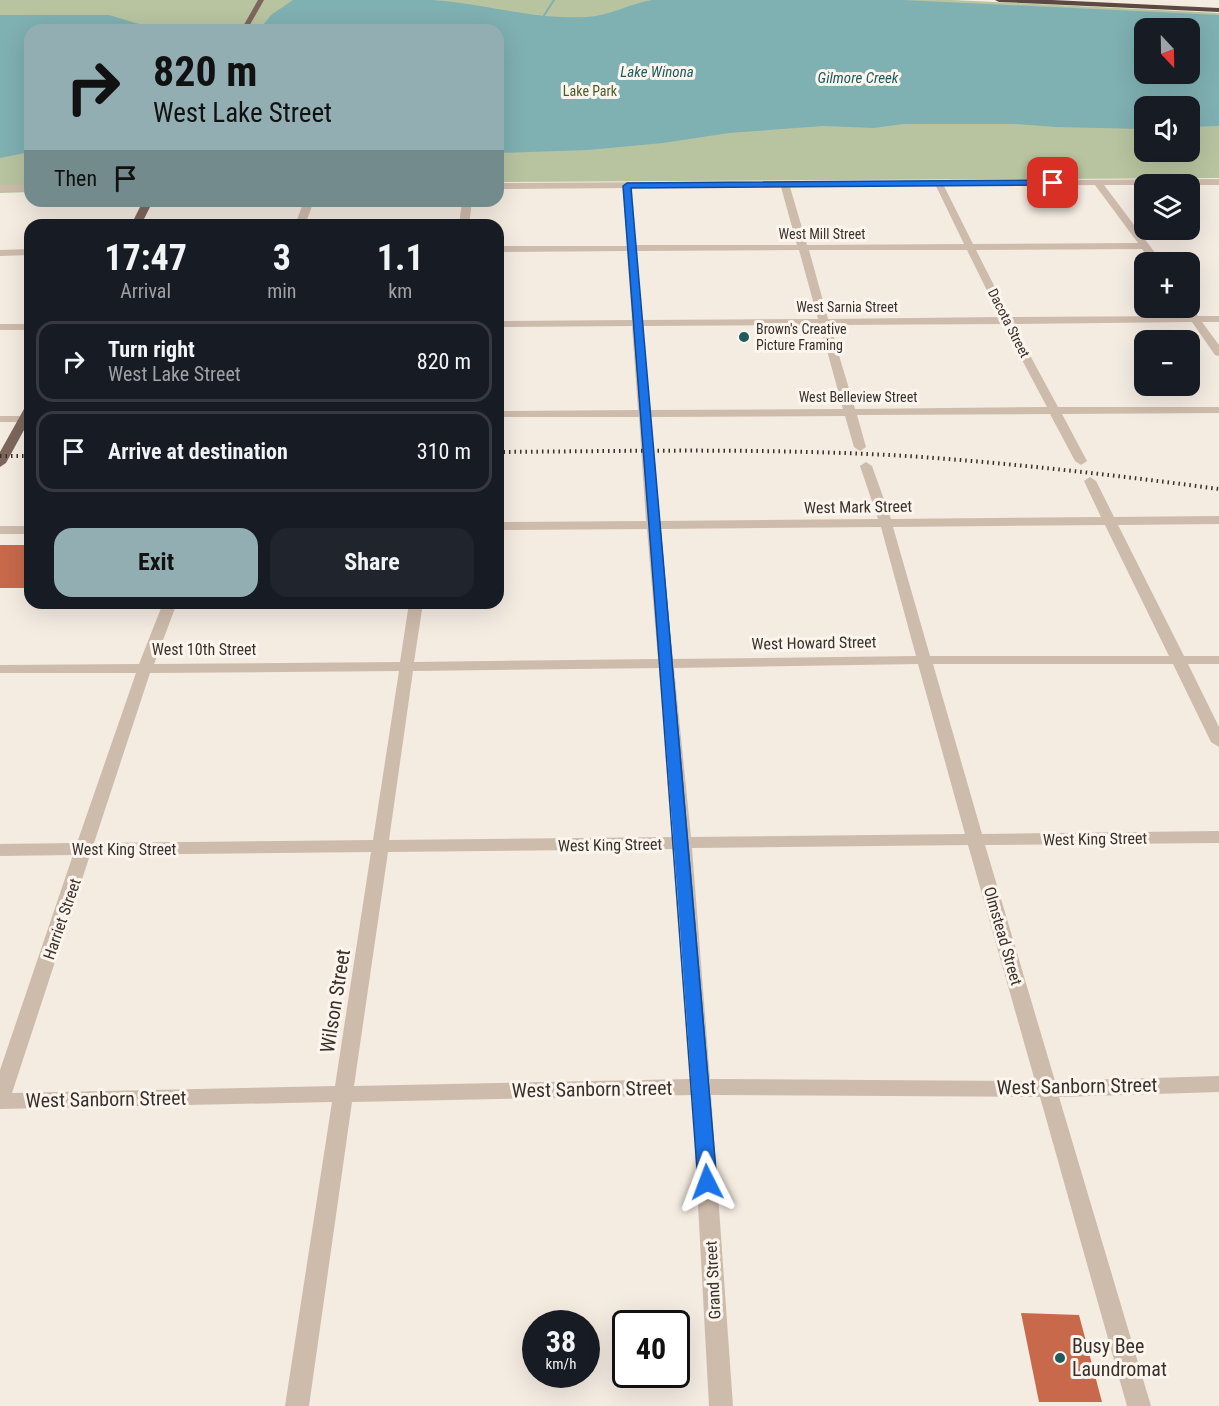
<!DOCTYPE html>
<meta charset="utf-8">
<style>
body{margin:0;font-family:"Roboto Condensed",sans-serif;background:#20242c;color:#f1f3f6;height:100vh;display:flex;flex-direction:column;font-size:22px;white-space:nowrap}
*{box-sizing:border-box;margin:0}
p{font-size:20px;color:#9ea1a6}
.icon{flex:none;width:33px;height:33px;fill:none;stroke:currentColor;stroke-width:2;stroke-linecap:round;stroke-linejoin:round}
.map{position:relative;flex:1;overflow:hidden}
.details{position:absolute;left:24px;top:219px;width:480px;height:390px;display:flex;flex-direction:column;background:#171b24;border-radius:18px;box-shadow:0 6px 24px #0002}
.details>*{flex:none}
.top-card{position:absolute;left:24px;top:24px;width:480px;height:183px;border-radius:18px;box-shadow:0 6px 24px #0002;background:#92aeb2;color:#111;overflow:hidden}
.needle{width:39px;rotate:158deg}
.tools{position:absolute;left:1134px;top:18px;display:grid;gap:12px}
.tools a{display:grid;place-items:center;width:66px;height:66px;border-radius:12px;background:#171b24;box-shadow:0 6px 24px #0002;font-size:30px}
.speed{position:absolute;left:522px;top:1310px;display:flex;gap:12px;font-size:30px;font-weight:700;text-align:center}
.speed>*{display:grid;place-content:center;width:78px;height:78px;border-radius:50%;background:#171b24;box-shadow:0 6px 24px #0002;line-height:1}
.speed small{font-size:15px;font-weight:400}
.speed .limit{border:3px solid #111;border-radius:9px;background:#fff;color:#111}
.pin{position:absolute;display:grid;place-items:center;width:51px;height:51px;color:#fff;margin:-26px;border-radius:12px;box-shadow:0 3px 9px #0006}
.me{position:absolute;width:66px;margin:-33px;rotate:357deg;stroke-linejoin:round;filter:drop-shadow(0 0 4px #0008)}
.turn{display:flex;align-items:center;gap:21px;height:126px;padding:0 30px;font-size:27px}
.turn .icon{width:78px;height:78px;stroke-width:2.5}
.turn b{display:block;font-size:42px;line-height:51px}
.then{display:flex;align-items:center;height:57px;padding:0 30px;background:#0003;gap:12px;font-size:22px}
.eta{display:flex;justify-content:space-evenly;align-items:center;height:102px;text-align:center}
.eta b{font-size:36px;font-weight:700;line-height:42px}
.primary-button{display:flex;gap:12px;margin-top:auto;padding:12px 30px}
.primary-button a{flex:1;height:69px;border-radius:18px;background:#92aeb2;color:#111;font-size:24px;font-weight:700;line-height:69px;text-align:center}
.primary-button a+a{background:#20242c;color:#f1f3f6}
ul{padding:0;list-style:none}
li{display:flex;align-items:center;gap:18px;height:81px;margin:0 12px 9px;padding:0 18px;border:3px solid #363941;border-radius:18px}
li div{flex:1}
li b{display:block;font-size:22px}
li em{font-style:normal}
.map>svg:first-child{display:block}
.green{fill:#b8c4a0;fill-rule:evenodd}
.water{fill:#7fb0b2;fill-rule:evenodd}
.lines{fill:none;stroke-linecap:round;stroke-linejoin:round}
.stream{stroke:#7fb0b2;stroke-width:2}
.building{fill:#c8694b}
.minor{fill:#cdbbac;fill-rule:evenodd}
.major{fill:#7d675c;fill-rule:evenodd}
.highway{fill:#5c4a42;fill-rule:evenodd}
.rail{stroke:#3b302b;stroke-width:4;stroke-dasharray:1.5 4;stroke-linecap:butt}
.route{fill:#1a73e8;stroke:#114b97;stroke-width:1.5}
.poi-dot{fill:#1f5a5e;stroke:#fbf5ee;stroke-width:2}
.labels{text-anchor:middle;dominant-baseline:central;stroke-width:6;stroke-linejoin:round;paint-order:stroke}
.far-park-label{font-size:14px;fill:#4a5a2e;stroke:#fbf5ee}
.far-street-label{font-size:14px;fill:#3b302b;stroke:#fbf5ee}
.far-poi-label{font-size:14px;fill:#3b302b;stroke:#fbf5ee;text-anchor:start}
.far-water-label{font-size:15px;font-style:italic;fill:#1f5a5e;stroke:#fbf5ee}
.street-label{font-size:16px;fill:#3b302b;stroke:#fbf5ee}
.near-street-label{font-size:20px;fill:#3b302b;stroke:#fbf5ee}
.near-poi-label{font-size:20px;fill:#3b302b;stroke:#fbf5ee;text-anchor:start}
</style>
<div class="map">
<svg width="1219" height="1406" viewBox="0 0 1219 1406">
<rect width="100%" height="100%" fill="#f4ebe1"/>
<!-- green -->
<path class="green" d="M0 0H953L1219 13V178L498 182V30H30V192L0 193ZM1144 28H1190V74H1144ZM1144 106H1190V152H1144Z"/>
<!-- water -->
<path class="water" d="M293 0C339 0 385 0 431 0 483 3 533 20 586 17 609 16 629 4 652 0H903L1219 15V126L1190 127V106H1144V129L1056 127 1016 124H903L874 128 823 126 729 133 663 143 588 150 498 153V30H259L271 15ZM1144 28H1190V74H1144Z
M0 15H109L159 30H30V152L0 158Z"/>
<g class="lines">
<!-- stream -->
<path class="stream" d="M543 17 554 0"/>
</g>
<!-- building -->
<path class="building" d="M0 545H30V588H0Z
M1021 1313 1079 1315 1102 1402H1039Z"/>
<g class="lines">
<!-- minor -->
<path class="minor" d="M1219 179V185H1104L1162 262H1152L1142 249 976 250 1010 317 1188 316 1182 308H1190V306L1198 316H1219V322H1202L1219 345V356L1215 355 1192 322 1013 324 1058 407H1219V413L1062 414 1087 461 1081 465 1075 461 1050 414 857 415 866 447 860 451 854 447 845 416 650 417 659 521 878 519 860 466 866 462 872 466 891 519 1101 517 1084 481 1090 477 1096 481 1114 517 1219 516V524L1118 525 1184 656H1219V664H1188L1219 727V747L1211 742 1173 664H933L982 834 1219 831V843L985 845 1055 1081 1219 1076V1092L1059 1097 1151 1406H1127L1040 1097 711 1095 733 1406H709L692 1095 352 1102 309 1406H285L332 1102 0 1109V1070L73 855 0 856V844L77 843 136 673H0V665L139 664 163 603H177L154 664 400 662 409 603H423L414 662 658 659 647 529 498 530V522L646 521 639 417H498V411L638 410 632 326 498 327V321L632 320 627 251 498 252V246H627L623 188 498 189V183ZM1095 185 1138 243 973 244 944 186ZM936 186 964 244 807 245 790 187ZM781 187 797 245H636L632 188ZM799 250 818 319 642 320 637 251ZM809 250H967L1000 317 828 319ZM1003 324 1047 407 855 409 830 325ZM820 325 843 409 650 410 643 326ZM1105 525 1169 656H930L893 527ZM881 527 916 656 673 659 660 529ZM918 664 965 834 691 837 674 668ZM659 668 674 837 389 840 413 671ZM399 671 373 840 94 843 150 673ZM968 845 1035 1081 710 1079 692 848ZM675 849 691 1079 354 1086 388 852ZM371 852 335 1086 12 1093 90 855Z
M0 185H30V191H0Z
M304 201H314L305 225H295Z
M462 201H472L469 225H459Z
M30 249V255L0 256V250Z
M0 324H30V330H0Z
M0 416H30V422H0Z
M0 526H30V534H0Z"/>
<!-- major -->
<path class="major" d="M258 0H264L247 30H241Z
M143 201H153L141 225H131Z
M30 406V419L6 463 0 467V452L24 409Z"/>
<!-- highway -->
<path class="highway" d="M995 0H1052L1219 8V12L999 2Z"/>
<!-- rail -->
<path class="rail" d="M498 452C634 451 771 448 907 456 1011 463 1115 475 1219 489
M0 456H30"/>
</g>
<!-- route -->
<path class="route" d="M1053 180 1056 181V185L631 188C659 520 691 851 717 1182L714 1188 707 1191 700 1188 698 1182C676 850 647 518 623 186L627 183Z"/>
<!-- markers -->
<g class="poi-dot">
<circle cx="744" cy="337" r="6"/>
<circle cx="1060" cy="1358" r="6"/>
</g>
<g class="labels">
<!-- far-park labels -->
<g class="far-park-label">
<text x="590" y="91">Lake Park</text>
</g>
<!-- far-street labels -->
<g class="far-street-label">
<text x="822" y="234">West Mill Street</text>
<text x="847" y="307">West Sarnia Street</text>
<text transform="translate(1009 323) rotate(63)">Dacota Street</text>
<text x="858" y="397">West Belleview Street</text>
</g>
<!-- far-poi labels -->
<g class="far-poi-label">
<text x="756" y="329">Brown's Creative<tspan x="756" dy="16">Picture Framing</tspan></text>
</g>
<!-- far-water labels -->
<g class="far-water-label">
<text x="657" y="72">Lake Winona</text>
<text x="858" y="78">Gilmore Creek</text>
</g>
<!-- street labels -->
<g class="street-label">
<text transform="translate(858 507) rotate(-1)">West Mark Street</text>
<text transform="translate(814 643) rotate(-1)">West Howard Street</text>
<text x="204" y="649">West 10th Street</text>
<text transform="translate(1095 839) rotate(-1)">West King Street</text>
<text transform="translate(610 845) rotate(-1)">West King Street</text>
<text x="124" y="849">West King Street</text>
<text transform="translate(62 919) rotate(-71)">Harriet Street</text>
<text transform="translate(1003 936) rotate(74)">Olmstead Street</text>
<text transform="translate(713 1280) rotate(-93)">Grand Street</text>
</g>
<!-- near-street labels -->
<g class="near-street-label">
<text transform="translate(335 1001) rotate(-81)">Wilson Street</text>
<text transform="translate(1077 1086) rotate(-1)">West Sanborn Street</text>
<text transform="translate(592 1089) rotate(-1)">West Sanborn Street</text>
<text transform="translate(106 1099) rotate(-1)">West Sanborn Street</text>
</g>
<!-- near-poi labels -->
<g class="near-poi-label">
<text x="1072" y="1346">Busy Bee<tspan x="1072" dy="23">Laundromat</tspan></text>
</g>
</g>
</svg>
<div class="tools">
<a><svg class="needle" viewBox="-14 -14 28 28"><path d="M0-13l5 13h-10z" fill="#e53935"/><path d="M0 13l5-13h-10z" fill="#9ea1a6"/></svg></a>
<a><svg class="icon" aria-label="sound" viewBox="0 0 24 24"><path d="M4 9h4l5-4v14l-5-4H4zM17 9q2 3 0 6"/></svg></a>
<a><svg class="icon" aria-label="layers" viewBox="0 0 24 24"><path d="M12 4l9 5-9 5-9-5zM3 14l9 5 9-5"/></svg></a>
<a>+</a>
<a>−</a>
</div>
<div class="speed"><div>38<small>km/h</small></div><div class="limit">40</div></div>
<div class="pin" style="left:1053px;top:183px;background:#d93025"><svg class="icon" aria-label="arrive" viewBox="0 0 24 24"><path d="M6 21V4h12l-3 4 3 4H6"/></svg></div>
<svg class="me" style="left:707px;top:1182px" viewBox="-20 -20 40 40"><path d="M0-17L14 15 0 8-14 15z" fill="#1a73e8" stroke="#fff" stroke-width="4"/></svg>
<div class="top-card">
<div class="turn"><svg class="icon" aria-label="right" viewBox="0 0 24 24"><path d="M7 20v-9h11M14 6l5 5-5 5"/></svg><div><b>820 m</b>West Lake Street</div></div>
<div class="then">Then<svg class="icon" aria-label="arrive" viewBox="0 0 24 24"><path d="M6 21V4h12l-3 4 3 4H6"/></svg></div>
</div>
<section class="details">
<div class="eta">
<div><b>17:47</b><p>Arrival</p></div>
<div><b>3</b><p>min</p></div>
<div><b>1.1</b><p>km</p></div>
</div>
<ul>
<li><svg class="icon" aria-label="right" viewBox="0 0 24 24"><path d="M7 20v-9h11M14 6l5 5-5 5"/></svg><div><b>Turn right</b><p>West Lake Street</p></div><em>820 m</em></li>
<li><svg class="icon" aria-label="arrive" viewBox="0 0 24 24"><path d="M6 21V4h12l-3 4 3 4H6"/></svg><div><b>Arrive at destination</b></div><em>310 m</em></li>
</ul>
<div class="primary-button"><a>Exit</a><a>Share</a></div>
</section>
</div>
